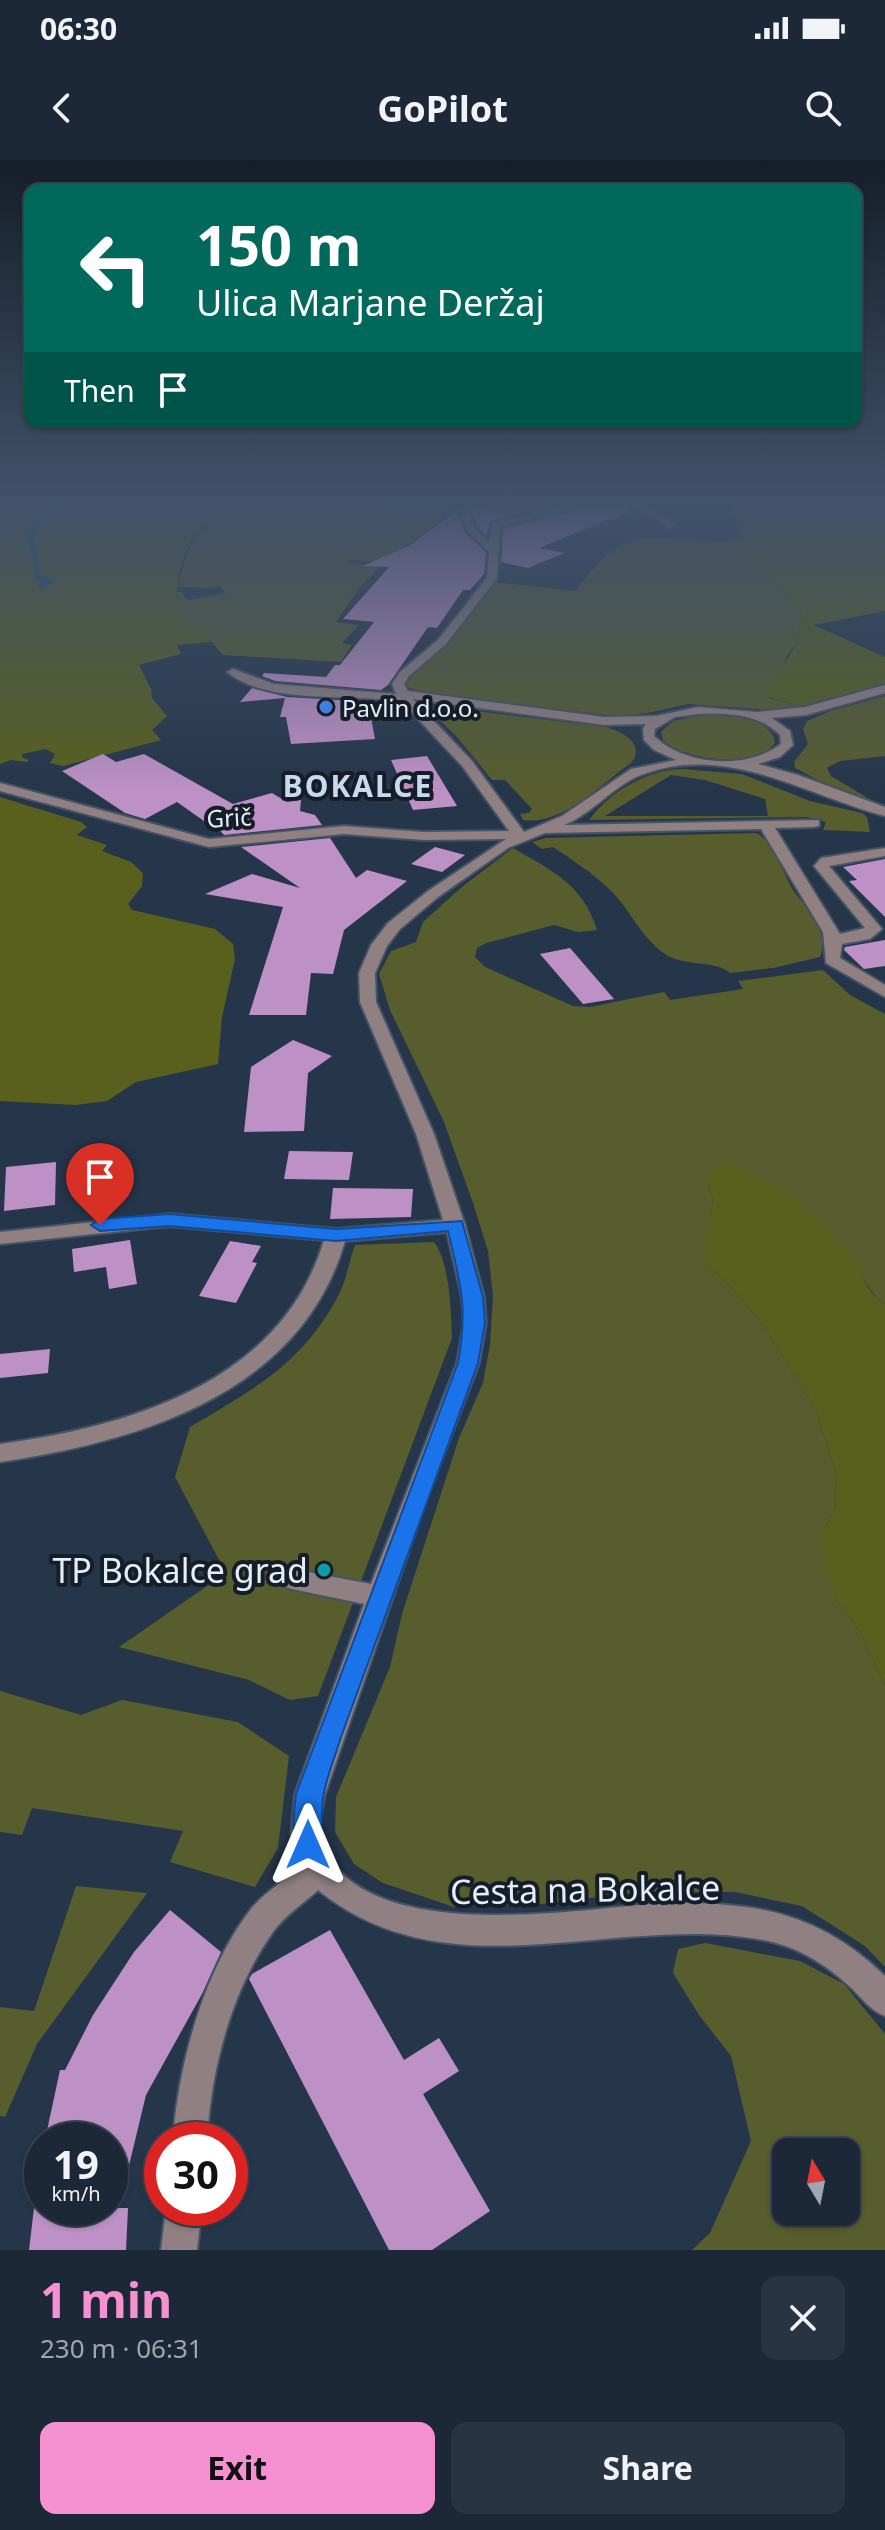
<!DOCTYPE html>
<meta charset="utf-8">
<style>
body{margin:0;font-family:"Noto Sans",sans-serif;background:#293443;color:#f1f3f6;height:100vh;display:flex;flex-direction:column;font-size:30px;white-space:nowrap}
*{box-sizing:border-box;margin:0}
p{font-size:26px;color:#a0a6ae}
.icon{flex:none;width:44px;height:44px;fill:none;stroke:currentColor;stroke-width:2;stroke-linecap:round;stroke-linejoin:round}
.map{position:relative;height:2090px;overflow:hidden}
.sheet{display:flex;flex-direction:column;background:#1c2838;flex:1}
.sheet>*{flex:none}
.top-card{position:absolute;left:24px;top:24px;width:838px;height:244px;border-radius:16px;box-shadow:0 2px 6px #0004,0 0 0 2px #3a4453;background:#00695c;color:#fff;overflow:hidden}
.needle{width:52px;rotate:350deg}
.fabs{position:absolute;left:772px;top:1978px;display:grid;gap:16px}
.fabs a{display:grid;place-items:center;width:88px;height:88px;border-radius:16px;background:#1c2838;box-shadow:0 2px 6px #0004,0 0 0 2px #3a4453;font-size:40px}
.speed{position:absolute;left:24px;top:1962px;display:flex;gap:16px;font-size:40px;font-weight:700;text-align:center}
.speed>*{display:grid;place-content:center;width:104px;height:104px;border-radius:50%;background:#1c2838;box-shadow:0 2px 6px #0004,0 0 0 2px #3a4453;line-height:1}
.speed small{font-size:20px;font-weight:400}
.speed .limit{border:12px solid #d22;background:#fff;color:#111}
.pin{position:absolute;display:grid;place-items:center;width:68px;height:68px;color:#fff;margin:-82px -34px;border-radius:50% 50% 50% 0;rotate:-45deg;box-shadow:0 0 8px #0007}
.pin .icon{rotate:45deg}
.me{position:absolute;width:88px;margin:-44px;rotate:0deg;stroke-linejoin:round;filter:drop-shadow(0 0 6px #0008)}
.turn{display:flex;align-items:center;gap:28px;height:168px;padding:0 40px;font-size:36px}
.turn .icon{width:104px;height:104px;stroke-width:2.5}
.turn b{display:block;font-size:56px;line-height:68px}
.then{display:flex;align-items:center;height:76px;padding:0 40px;background:#0003;gap:16px;font-size:30px}
.round{display:grid;place-items:center;flex:none;width:84px;height:84px;border-radius:16px;background:#293443}
.headline{display:flex;align-items:center;justify-content:space-between;height:136px;padding:0 40px}
h1{font-size:48px;font-weight:700;line-height:60px;color:#f590d1}
.cta{display:flex;gap:16px;margin-top:auto;padding:16px 40px}
.cta a{flex:1;height:92px;border-radius:16px;background:#f590d1;color:#111;font-size:32px;font-weight:700;line-height:92px;text-align:center}
.cta a+a{background:#293443;color:#f1f3f6}
.status{display:flex;justify-content:space-between;align-items:center;height:56px;padding:0 40px;background:#1c2838;direction:ltr}
.status svg{height:22px;fill:currentColor}
header{display:flex;justify-content:space-between;align-items:center;height:104px;padding:0 40px;background:#1c2838;font-size:36px;font-weight:700}
.map>svg:first-child{display:block}
.green{fill:#585d2e;fill-rule:evenodd}
.forest{fill:#59601d}
.lines{fill:none;stroke-linecap:round;stroke-linejoin:round}
.stream{stroke:#234f7b;stroke-width:5}
.building{fill:#be91c6}
.minor-casing{stroke:#445366;stroke-width:4}
.minor{fill:#908082;fill-rule:evenodd}
.route{fill:#1a73e8;stroke:#114b97;stroke-width:2}
.shop-dot{fill:#3f7fe0;stroke:#161d26;stroke-width:3}
.culture-dot{fill:#0f9aa8;stroke:#161d26;stroke-width:3}
.labels{text-anchor:middle;dominant-baseline:central;stroke-width:8;stroke-linejoin:round;paint-order:stroke}
.far-poi-label{font-size:24px;fill:#e3eefb;stroke:#161d26;text-anchor:start}
.far-street-label{font-size:24px;fill:#e3eefb;stroke:#161d26}
.far-district-label{font-size:30px;font-weight:bold;letter-spacing:2px;fill:#c6daf4;stroke:#161d26}
.near-poi-label{font-size:34px;fill:#e3eefb;stroke:#161d26;text-anchor:end}
.near-street-label{font-size:34px;fill:#e3eefb;stroke:#161d26}
</style>
<div class="status"><b>06:30</b><svg viewBox="0 0 49 12"><path d="M0 12V9h3v3zM5 12V6h3v6zM10 12V3h3v9zM15 12V0h3v12zM26 1h20v11H26zM47 4h2v5h-2z"/></svg></div>
<header><svg class="icon" aria-label="back" viewBox="0 0 24 24"><path d="M15 5l-7 7 7 7"/></svg>GoPilot<svg class="icon" aria-label="search" viewBox="0 0 24 24"><circle cx="10" cy="10" r="6"/><path d="M15 15l6 6"/></svg></header>
<div class="map">
<svg width="885" height="2090" viewBox="0 0 885 2090">
<rect width="100%" height="100%" fill="#26364a"/>
<!-- green -->
<path class="green" d="M0 341H81L46 379 0 382Z
M217 341H378L399 347 453 351 384 402 350 400 345 403 380 407 361 426 336 462 359 465 342 483 352 485 341 502 223 495 212 482 179 462 175 440 177 432H182L186 439 190 440 225 433 220 426C209 431 192 426 178 427 187 385 194 374 229 350Z
M475 341H594L487 364 483 370 490 383 476 372 467 348Z
M639 378 728 381 743 401 782 429 801 452 797 483 788 494 769 538 801 546 784 551 689 544 647 553 615 556 433 534 409 528 406 523 420 505 452 478 466 456 495 422 575 431C595 407 607 387 639 378Z
M885 536V596L840 601 827 608 831 616 871 640 831 627 795 608 794 602 808 584 803 569 807 561 830 551Z
M452 548 606 567C623 572 646 584 631 603 601 624 562 666 523 660L520 654 529 653 532 649 505 620H492L457 577 429 550Z
M701 555C721 555 773 555 775 583 756 609 685 601 663 580L661 572 673 561Z
M683 609 742 614 810 641 862 653 867 657 870 672 823 670 826 662 807 657 589 660C610 631 649 609 683 609ZM671 615 705 620 765 639 768 656H605Z
M756 673C774 681 783 713 793 730 802 743 817 757 821 773 823 780 823 790 820 797L773 808 730 813C717 800 684 807 665 794 640 777 630 748 608 728 592 713 571 699 553 687L542 689 532 682 546 678Z
M513 688C552 711 583 724 597 770L578 772 554 765 486 783 477 788 475 797 485 807 573 846 590 847 664 832 670 840 743 829 738 821 823 810 850 835 885 854V1145C865 1128 858 1106 841 1086L708 1025 713 1039 705 1097 709 1106 733 1129 764 1166 816 1250 835 1311 836 1346 824 1369 836 1439 861 1474 885 1525V1807L865 1786 802 1746 735 1732H640L541 1744 454 1747 383 1723 354 1704 335 1672 336 1637 390 1507 402 1454 459 1278 483 1223 490 1184 493 1136 488 1091 473 1043 444 962 390 850 379 814 391 791 416 782 423 762 463 726Z
M434 1082C450 1103 451 1151 452 1178L318 1536 290 1540 249 1520 119 1487 226 1413 175 1317 190 1267C252 1230 301 1205 337 1138 346 1122 349 1102 355 1085Z
M0 1531 81 1555 122 1540 238 1562 289 1596 278 1688 255 1727 170 1702 183 1671 32 1648 22 1675 0 1672Z
M76 1726 147 1733 37 1884 5 1957 0 1956V1847L34 1851Z
M705 1783 800 1801 844 1824 885 1874V2090H692L710 2073 751 1981 731 1896 699 1855 673 1813 678 1789ZM786 1992H846V2052H786Z"/>
<!-- forest -->
<path class="forest" d="M81 341H217L229 349C221 355 211 361 203 367 179 388 174 433 179 462L212 482 177 485 181 494 139 505 151 529 152 538 167 556 152 570 161 580 63 606 50 603 55 594 46 589 22 594V597L29 600 27 602 11 600 0 604V382L46 379Z
M733 341H885V451L814 465 885 497V524L801 546 764 536 797 483 801 452 782 429 743 401 728 381 739 378C744 368 736 359 731 351Z
M0 637 81 662 87 667 77 675 107 685 102 691 131 702 143 713 142 726 128 744 132 750 215 769 233 784 235 799 222 857 218 904 136 922 107 941 75 945 0 941Z
M719 1005C766 1008 828 1061 853 1100 867 1122 863 1126 885 1145V1525L861 1474 836 1439 823 1401 824 1369 836 1346 835 1311 816 1250 764 1166 733 1129 709 1106 704 1097 713 1039 708 1025 709 1011Z"/>
<g class="lines">
<!-- stream -->
<path class="stream" d="M41 426 51 421 38 418 30 372 58 341"/>
</g>
<!-- building -->
<path class="building" d="M627 341 632 350 539 388 565 393 528 408 501 402 503 369 605 343Z
M473 348 513 355 490 361 487 376 478 367 471 351Z
M455 352 466 374 486 392 484 414 470 430H463L437 468 428 467 388 525 381 530 275 521 262 516 264 513 326 517 335 505H340L374 462 343 459 389 407 363 406 409 386Z
M252 528 287 537 372 542 369 547 375 579 291 584 286 557H280L285 538 240 542Z
M103 594 116 602 144 594 233 644 272 633 287 642 301 640 300 651 315 655 322 665 224 675 214 664 211 666 177 642 145 659 125 653 62 611Z
M427 596 457 646 413 650 391 600Z
M330 678 356 718 367 710 407 721 344 770 333 814 311 813 306 855H249L283 747 205 734 252 714 300 728 241 687Z
M435 687 465 695 442 712 411 704Z
M885 699V757L849 721 857 720 843 707Z
M885 780V806L864 809 844 790 845 787Z
M570 788 614 839 583 844 540 794Z
M293 880 332 896 308 913 304 971 244 972 251 907Z
M289 991 353 992 349 1020 284 1019Z
M56 1002 55 1045 4 1051 6 1007Z
M333 1028 413 1029 411 1057 330 1059Z
M130 1080 137 1124 109 1129 106 1107 74 1112 72 1089Z
M230 1081 261 1086 252 1102 257 1103 236 1143 199 1136Z
M50 1189 48 1213 0 1218V1194Z
M170 1750 221 1792 202 1834 146 1935 119 2047 110 2046V1980H45L60 1910H65L93 1855 134 1792Z
M330 1770 404 1900 439 1878 459 1911 423 1934 490 2051 432 2090H389L249 1819 252 1814Z
M34 2048H128L126 2090H29Z"/>
<g class="lines">
<!-- minor casing -->
<g class="minor-casing">
<path id="minor" d="M466 341H475L468 350 475 369 489 382 492 363 590 341H604L500 367 497 418 446 484 409 516 404 524 408 531 604 557 656 556 698 547 757 552 805 547 885 525V533L806 555 772 558 790 571 793 585 780 597 758 604 798 615 885 647V656C805 635 726 582 641 615 613 626 592 654 564 665L819 660V666L814 667 775 668 840 774 865 768 814 706 821 698 885 688V696L829 706 882 769 870 779 842 784 840 798 885 825V837L826 803 823 772 761 669 545 673 508 688 438 737 400 769 387 786 375 813 376 842 434 974 465 1065 484 1137 486 1163 479 1203 427 1338 325 1634C322 1649 317 1668 322 1682 360 1788 578 1749 661 1743 689 1742 718 1743 746 1747 801 1754 846 1778 885 1816V1856C869 1850 861 1836 848 1825 824 1803 796 1786 763 1780 615 1752 450 1837 318 1730 304 1743 284 1756 273 1772 231 1831 211 1909 207 1980H173C178 1905 204 1810 251 1749 264 1733 286 1719 302 1705L291 1675 295 1634 364 1444 292 1429 283 1426 279 1419 283 1412 292 1409 371 1424 457 1203 464 1163 462 1137 447 1072 345 1081C301 1233 141 1281 0 1302V1284C131 1266 282 1222 324 1080L169 1066 0 1084V1072L169 1054 336 1069 443 1060 416 974 360 842 359 813 371 785 388 763 428 731 506 679 424 680 344 674 209 687 0 631V623L209 679 344 666 424 672 509 671 463 607 402 542C351 532 269 546 227 512L233 509 274 524 396 534 392 524 400 512 438 480 487 418 489 391 468 372 458 350ZM413 539 604 565 646 564 643 568 644 580 654 590 676 600 631 609 562 656 524 672 472 601ZM698 554C726 553 758 553 780 575L781 584C747 610 685 606 654 576L655 569 675 557Z
M630 341H640L675 365 667 367Z
M166 2048H202L197 2090H161Z"/>
</g>
<!-- minor -->
<use href="#minor" class="minor"/>
</g>
<!-- sky -->
<linearGradient id="sky" x2="0" y2="1"><stop stop-color="#151e29"/><stop offset="0.54" stop-color="#41526b"/><stop offset="1" stop-color="#41526b" stop-opacity="0"/></linearGradient>
<rect width="885" height="633" fill="url(#sky)"/>
<!-- route -->
<path class="route" d="M169 1054 336 1069 462 1061 483 1137 485 1163 478 1203 341 1577C335 1597 326 1618 323 1638 320 1656 325 1678 318 1694L308 1698 299 1694C290 1675 294 1654 296 1634L458 1203C468 1147 461 1126 448 1071L336 1081 169 1066 100 1071 91 1065 100 1059Z"/>
<!-- markers -->
<circle class="shop-dot" cx="326" cy="547" r="8"/>
<circle class="culture-dot" cx="324" cy="1410" r="8"/>
<g class="labels">
<!-- far-poi labels -->
<g class="far-poi-label">
<text x="342" y="547">Pavlin d.o.o.</text>
</g>
<!-- far-street labels -->
<g class="far-street-label">
<text transform="translate(229 657) rotate(-3)">Grič</text>
</g>
<!-- far-district labels -->
<g class="far-district-label">
<text x="358" y="625">BOKALCE</text>
</g>
<!-- near-poi labels -->
<g class="near-poi-label">
<text x="308" y="1410">TP Bokalce grad</text>
</g>
<!-- near-street labels -->
<g class="near-street-label">
<text transform="translate(585 1729) rotate(-1)">Cesta na Bokalce</text>
</g>
</g>
</svg>
<div class="fabs">
<a><svg class="needle" viewBox="-14 -14 28 28"><path d="M0-13l5 13h-10z" fill="#e53935"/><path d="M0 13l5-13h-10z" fill="#a0a6ae"/></svg></a>
</div>
<div class="speed"><div>19<small>km/h</small></div><div class="limit">30</div></div>
<div class="pin" style="left:100px;top:1065px;background:#d93025"><svg class="icon" aria-label="arrive" viewBox="0 0 24 24"><path d="M6 21V4h12l-3 4 3 4H6"/></svg></div>
<svg class="me" style="left:308px;top:1685px" viewBox="-20 -20 40 40"><path d="M0-17L14 15 0 8-14 15z" fill="#1a73e8" stroke="#fff" stroke-width="4"/></svg>
<div class="top-card">
<div class="turn"><svg class="icon" aria-label="left" viewBox="0 0 24 24"><path d="M17 20v-9H6M10 6l-5 5 5 5"/></svg><div><b>150 m</b>Ulica Marjane Deržaj</div></div>
<div class="then">Then<svg class="icon" aria-label="arrive" viewBox="0 0 24 24"><path d="M6 21V4h12l-3 4 3 4H6"/></svg></div>
</div>
</div>
<section class="sheet">
<div class="headline"><div><h1>1 min</h1><p>230 m · 06:31</p></div><a class="round"><svg class="icon" aria-label="close" viewBox="0 0 24 24"><path d="M6 6l12 12M18 6L6 18"/></svg></a></div>
<div class="cta"><a>Exit</a><a>Share</a></div>
</section>
